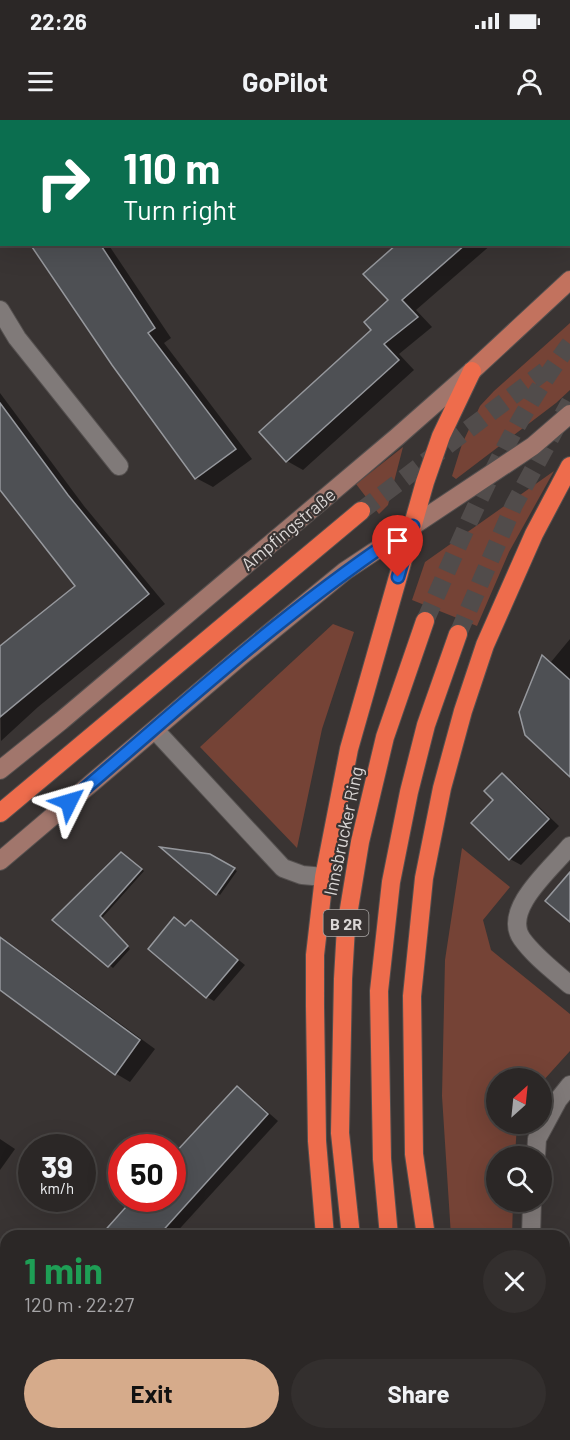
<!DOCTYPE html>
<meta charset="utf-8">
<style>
body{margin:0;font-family:Barlow,sans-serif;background:#332f2e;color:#f1f3f6;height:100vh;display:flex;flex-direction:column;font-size:22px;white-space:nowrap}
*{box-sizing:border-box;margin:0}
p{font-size:20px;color:#a6a5a7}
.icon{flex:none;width:33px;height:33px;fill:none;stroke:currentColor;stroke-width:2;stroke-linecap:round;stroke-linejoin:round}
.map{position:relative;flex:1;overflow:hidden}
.panel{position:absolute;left:0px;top:1110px;width:570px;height:210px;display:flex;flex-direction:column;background:#2b2726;border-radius:18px 18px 0 0;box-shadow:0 6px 24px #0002,0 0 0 2px #474443}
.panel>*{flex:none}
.banner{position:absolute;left:0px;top:0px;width:570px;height:126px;box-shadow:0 6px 24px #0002,0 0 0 2px #474443;background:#0b6e4f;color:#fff;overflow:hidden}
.needle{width:39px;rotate:27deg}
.fabs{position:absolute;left:486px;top:948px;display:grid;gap:12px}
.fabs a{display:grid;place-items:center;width:66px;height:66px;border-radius:50%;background:#2b2726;box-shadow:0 6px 24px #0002,0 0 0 2px #474443;font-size:30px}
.speed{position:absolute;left:18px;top:1014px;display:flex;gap:12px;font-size:30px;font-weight:700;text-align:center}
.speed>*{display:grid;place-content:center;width:78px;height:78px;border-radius:50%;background:#2b2726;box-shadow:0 6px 24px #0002,0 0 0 2px #474443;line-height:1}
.speed small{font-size:15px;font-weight:400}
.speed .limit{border:9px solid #d22;background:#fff;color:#111}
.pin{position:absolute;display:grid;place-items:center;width:51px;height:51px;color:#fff;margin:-62px -26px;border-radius:50% 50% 50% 0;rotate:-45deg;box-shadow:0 0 6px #0007}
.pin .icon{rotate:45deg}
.me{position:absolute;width:66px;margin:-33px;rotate:50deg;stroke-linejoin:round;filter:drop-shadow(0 0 4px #0008)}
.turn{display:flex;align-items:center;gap:21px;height:126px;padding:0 24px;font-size:27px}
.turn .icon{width:78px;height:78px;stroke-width:2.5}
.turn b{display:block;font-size:42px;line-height:51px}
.round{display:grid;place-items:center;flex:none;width:63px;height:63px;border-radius:32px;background:#332f2e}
.overview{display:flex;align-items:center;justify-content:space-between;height:102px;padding:0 24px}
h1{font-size:36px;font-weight:700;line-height:45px;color:#1e9e55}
.button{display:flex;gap:12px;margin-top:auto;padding:12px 24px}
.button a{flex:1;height:69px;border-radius:36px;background:#d6ab8b;color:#111;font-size:24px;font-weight:700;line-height:69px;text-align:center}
.button a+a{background:#332f2e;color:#f1f3f6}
.status{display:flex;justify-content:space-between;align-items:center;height:42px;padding:0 30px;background:#2b2726;direction:ltr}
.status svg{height:16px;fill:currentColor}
header{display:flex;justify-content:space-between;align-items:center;height:78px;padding:0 24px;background:#2b2726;font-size:27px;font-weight:700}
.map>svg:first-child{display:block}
.green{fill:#754336}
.shadow{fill:#0007}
.building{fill:#4e5054;stroke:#96989d;stroke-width:1.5}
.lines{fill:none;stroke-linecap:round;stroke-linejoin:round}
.highway-tunnel{stroke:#514c4b;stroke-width:18;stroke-dasharray:18 9;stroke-linecap:butt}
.street-casing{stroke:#54504f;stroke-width:20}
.secondary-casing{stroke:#54504f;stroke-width:20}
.primary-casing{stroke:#54504f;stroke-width:20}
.highway-casing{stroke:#54504f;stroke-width:20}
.street{stroke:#807a79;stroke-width:18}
.secondary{stroke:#a1766c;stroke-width:18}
.primary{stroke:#c2725e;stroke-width:18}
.highway{stroke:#ee6c4c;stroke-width:18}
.route-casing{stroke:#114b97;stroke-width:15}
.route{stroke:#1a73e8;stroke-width:10}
.labels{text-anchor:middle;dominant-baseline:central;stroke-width:4.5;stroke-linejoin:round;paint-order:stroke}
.shield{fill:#393433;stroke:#aaa6a5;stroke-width:1.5}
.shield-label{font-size:16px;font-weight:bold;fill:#dbd7d6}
.street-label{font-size:18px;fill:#dbd7d6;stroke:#393433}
</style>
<div class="status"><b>22:26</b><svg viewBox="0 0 49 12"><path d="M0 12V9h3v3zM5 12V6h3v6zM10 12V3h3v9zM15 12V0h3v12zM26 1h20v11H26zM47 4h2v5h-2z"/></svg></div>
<header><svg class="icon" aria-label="menu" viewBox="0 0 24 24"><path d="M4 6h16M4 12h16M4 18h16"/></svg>GoPilot<svg class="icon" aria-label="person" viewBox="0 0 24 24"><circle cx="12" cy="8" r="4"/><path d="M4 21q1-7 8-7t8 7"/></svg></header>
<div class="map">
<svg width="570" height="1320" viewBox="0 0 570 1320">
<rect width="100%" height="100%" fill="#393433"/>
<!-- green -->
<path class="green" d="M570 203V270L556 283 456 359 452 356 462 324 480 286 494 271Z
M403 327 388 385 379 394 356 364Z
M554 351 509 432 477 506 412 480 425 442Z
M333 504 354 512 322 609 297 728 200 627Z
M462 728 510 767 483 800 491 830 570 894V931L542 962V958H496V1004H517L515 1036H496V1082H513L512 1116H451L442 976 445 840Z
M484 1314H510V1320H486Z"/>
<!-- shadow -->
<path class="shadow" d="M13 0H130L131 2H11Z
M142 0H237L235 2Z
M2 8V80L0 78Z
M568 36 570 38 568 58Z
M32 124H108L171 218 164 223 252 339 213 367 196 358Z
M400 124H492L416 190 432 207 399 234 414 250 303 350 287 341 261 312 373 210 390 180Z
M0 273 84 386 165 484 38 587 1 621 0 528 77 466 0 368Z
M570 519V655L542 537 551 542Z
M502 655 513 662 559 706 521 745 510 739 496 680Z
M210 735 237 751 220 775 217 773Z
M125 736 144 751 102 798 130 829 113 848 55 800Z
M191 802 245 845 214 881 207 877 182 804 187 807Z
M0 816 155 929 130 962 115 953 0 868Z
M237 968 247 974 278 1001 173 1116H102L172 1078Z
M0 1019 15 1029 0 1050Z
M1 1117 6 1120V1198L0 1206Z
M6 1310V1314H69L64 1320H0Z
M141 1314H217L212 1320H136Z
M219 1314H326L327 1320H227Z"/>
<!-- building -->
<path class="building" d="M30 124H100L155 208 148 213 236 329 195 359 112 245Z
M397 124H466L402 180 418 197 384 224 399 240 286 342 259 312 371 210 364 202 388 180 363 154Z
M0 283 68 375 149 474 0 597V526L75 466 0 370Z
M542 535 570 560V657L525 615 519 592Z
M502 653 549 699 509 740 471 703 493 680 484 671Z
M160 727 210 734 235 748 216 775Z
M121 732 142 749 100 796 128 826 108 847 52 800Z
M570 752V802L545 781Z
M174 797 185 806 191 800 238 840 206 878 148 829Z
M0 817 140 920 115 955 0 870Z
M237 966 268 994 158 1116H100L134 1078H172V1036Z"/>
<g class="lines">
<!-- highway-tunnel -->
<path class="highway-tunnel" d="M361 391 545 251
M425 501C467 406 507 307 570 224
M458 514 514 385 570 282"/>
<!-- street casing -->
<g class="street-casing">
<path id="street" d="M0 190 17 218 119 346
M155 610 283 748 302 755 324 757
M570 726C552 748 501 790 522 819 535 837 554 851 570 865
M536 1036 537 1019 558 980 570 965
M531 1116 532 1082
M540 1314V1320
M101 1320 105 1314"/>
</g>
<!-- secondary casing -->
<g class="secondary-casing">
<path id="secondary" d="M0 650 61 601 397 317 472 251
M0 741 240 537 345 451 533 326 570 294"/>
</g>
<!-- primary casing -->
<g class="primary-casing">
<path id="primary" d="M472 251 570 160"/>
</g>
<!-- highway casing -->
<g class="highway-casing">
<path id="highway" d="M0 693 361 391
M325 1116 317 1021 315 886V835L324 757 349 629 425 362 441 316 472 251
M351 1116 340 1013 343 859 346 807 360 722 385 617 425 501
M389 1116 382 1039 379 871 391 762 409 672 426 605 458 514
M426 1116 414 1034 412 876 424 758 442 668 463 591 485 525 534 414 570 346
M353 1314 354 1320
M383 1314V1320
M419 1314 420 1320
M456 1314 457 1320"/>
</g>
<!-- street -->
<use href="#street" class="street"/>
<!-- secondary -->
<use href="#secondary" class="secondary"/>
<!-- primary -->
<use href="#primary" class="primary"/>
<!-- highway -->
<use href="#highway" class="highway"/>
</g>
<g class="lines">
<!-- route casing -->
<g class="route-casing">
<path id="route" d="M69 682C180 588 289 486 413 406L398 457"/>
</g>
<!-- route -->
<use href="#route" class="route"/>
</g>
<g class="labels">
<!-- shield labels -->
<rect class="shield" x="323.5" y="790" width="45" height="26" rx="4.5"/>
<g class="shield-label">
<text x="346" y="803">B 2R</text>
</g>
<!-- street labels -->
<g class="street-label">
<text transform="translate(288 409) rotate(-40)">Ampfingstraße</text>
<text transform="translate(343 711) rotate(-78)">Innsbrucker Ring</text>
</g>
</g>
</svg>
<div class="fabs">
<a><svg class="needle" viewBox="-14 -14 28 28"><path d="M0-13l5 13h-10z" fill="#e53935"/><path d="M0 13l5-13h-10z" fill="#a6a5a7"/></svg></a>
<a><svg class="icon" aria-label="search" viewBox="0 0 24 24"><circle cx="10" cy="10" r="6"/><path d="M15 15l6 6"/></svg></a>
</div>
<div class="speed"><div>39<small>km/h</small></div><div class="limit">50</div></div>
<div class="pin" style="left:398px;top:457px;background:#d93025"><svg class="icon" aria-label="arrive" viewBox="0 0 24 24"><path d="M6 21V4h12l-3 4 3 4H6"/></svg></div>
<svg class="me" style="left:69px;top:682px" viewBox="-20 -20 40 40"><path d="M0-17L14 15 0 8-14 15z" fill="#1a73e8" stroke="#fff" stroke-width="4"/></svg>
<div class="banner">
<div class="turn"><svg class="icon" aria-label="right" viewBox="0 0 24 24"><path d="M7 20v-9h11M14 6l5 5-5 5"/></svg><div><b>110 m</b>Turn right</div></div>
</div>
<section class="panel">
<div class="overview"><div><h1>1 min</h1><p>120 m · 22:27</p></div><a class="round"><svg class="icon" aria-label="close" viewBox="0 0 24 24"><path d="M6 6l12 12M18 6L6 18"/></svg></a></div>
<div class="button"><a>Exit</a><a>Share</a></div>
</section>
</div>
